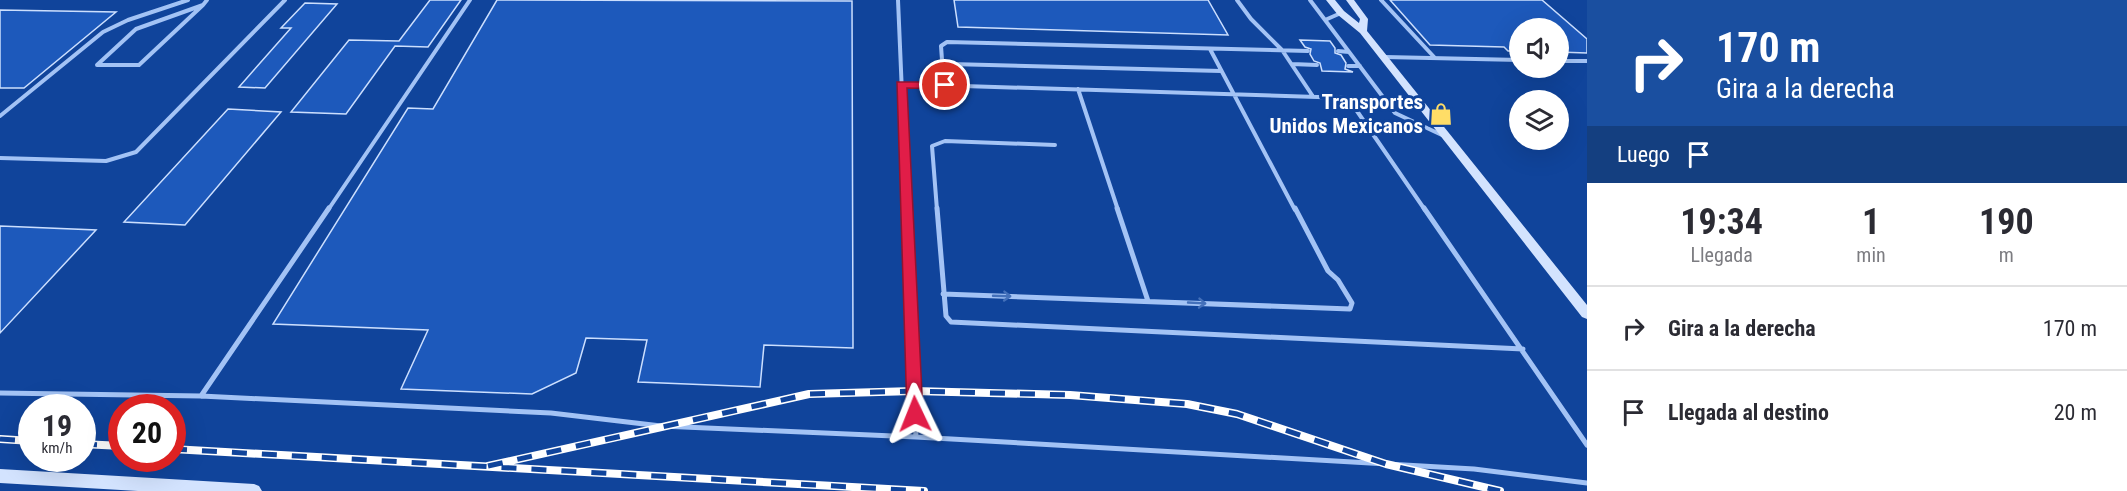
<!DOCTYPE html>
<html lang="es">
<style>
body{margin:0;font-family:"Roboto Condensed",sans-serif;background:#f2f2f3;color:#2b2b33;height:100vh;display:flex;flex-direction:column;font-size:22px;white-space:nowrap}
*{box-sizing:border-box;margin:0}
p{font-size:20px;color:#7c7c81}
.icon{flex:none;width:33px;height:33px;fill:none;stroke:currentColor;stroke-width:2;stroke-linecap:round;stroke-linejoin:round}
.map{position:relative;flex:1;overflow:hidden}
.side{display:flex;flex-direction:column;background:#fff;width:540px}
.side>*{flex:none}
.guide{background:#1a4fa0;color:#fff;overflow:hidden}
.buttons{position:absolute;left:1509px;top:18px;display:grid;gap:12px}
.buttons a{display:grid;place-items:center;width:60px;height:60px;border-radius:50%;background:#fff;box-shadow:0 6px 24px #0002;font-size:30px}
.speed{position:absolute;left:18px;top:394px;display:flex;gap:12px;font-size:30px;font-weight:700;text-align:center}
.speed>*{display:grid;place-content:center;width:78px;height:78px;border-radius:50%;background:#fff;box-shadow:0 6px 24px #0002;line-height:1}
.speed small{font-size:15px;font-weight:400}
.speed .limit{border:9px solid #d22;background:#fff;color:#111}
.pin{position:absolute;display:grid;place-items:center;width:51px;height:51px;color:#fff;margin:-26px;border:3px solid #fff;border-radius:50%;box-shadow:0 2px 6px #0007}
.me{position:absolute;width:66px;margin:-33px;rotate:358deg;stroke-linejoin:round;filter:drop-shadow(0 0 4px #0008)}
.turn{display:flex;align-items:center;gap:21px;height:126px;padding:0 30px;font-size:27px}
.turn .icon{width:78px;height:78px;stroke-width:2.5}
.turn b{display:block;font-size:42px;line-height:51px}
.then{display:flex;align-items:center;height:57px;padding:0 30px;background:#0003;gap:12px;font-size:22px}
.eta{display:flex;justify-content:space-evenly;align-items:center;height:102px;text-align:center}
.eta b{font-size:36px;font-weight:700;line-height:42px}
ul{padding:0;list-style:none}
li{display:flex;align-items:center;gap:18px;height:84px;padding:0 30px;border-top:2px solid #e1e1e2}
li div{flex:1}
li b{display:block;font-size:22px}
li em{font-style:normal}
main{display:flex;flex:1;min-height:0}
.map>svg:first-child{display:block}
.building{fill:#1d59bb;stroke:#ccdffe;stroke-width:1.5}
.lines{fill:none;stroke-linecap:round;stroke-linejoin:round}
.service-far1{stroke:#a3c3f5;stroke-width:4}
.service{stroke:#a3c3f5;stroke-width:5}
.secondary{fill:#d3e3fe;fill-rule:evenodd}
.rail-casing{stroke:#fff;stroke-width:8}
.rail{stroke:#10449b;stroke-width:5;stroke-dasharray:15;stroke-linecap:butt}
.oneway{stroke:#4370ba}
.route{fill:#e11d48;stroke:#92132f;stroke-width:1.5}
.labels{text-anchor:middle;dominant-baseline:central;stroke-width:6;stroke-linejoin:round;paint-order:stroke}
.poi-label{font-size:21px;font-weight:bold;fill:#fff;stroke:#10449b;text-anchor:end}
</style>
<main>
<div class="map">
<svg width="1587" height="491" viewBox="0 0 1587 491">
<rect width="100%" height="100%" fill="#10449b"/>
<!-- building -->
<path class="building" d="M430 0H461L428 47 395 46 346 114 291 112 349 40 399 41Z
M497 0 852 1 853 348 764 345 760 387 638 382 647 340 586 338 576 373 532 394 401 389 428 330 273 324 408 108 433 109Z
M954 0H1208L1228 35 958 27Z
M1390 0H1542L1587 39V53L1558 52V28H1520V51H1508L1504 47 1430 45Z
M305 3 337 4 265 88 239 87 291 28H281Z
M0 10 116 12 24 88H0Z
M1300 40 1330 41 1335 48V53L1341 55 1346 63 1345 69 1353 72 1322 71 1320 63 1314 61 1310 54 1311 49 1305 47Z
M228 109 281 112 185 225 124 222Z
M0 226 96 230 0 333Z"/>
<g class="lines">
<!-- service-far1 -->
<path class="service-far1" d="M898 0 907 210
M1237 0 1251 19 1282 50 1312 95
M1310 0 1395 113 1444 136
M1381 0 1435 58
M203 5 139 65H97L136 29Z
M203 5 207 0
M1325 20 1341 13
M1210 49 1295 210
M1338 51 1349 52
M1385 57 1520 60
M1558 61H1587
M1292 64 1317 65
M1348 66H1360
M1221 71 950 64 942 60 941 46 947 42 1308 51
M901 84 1348 98 1425 210
M1078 89 1118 210
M0 116 103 32 128 20 188 0
M0 158 106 161 136 152 285 0
M328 210 470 0
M937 210 932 146 945 141 1055 145"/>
<!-- service -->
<path class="service" d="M907 208 916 437
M937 208 946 316 951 322 1523 349
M1117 208 1148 301
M1424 208 1587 445
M943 294 1350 309 1352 303 1338 280 1328 271 1295 208
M0 393 201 396 551 413 661 426 916 437 1474 469 1587 483
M201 396 329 208"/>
<!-- secondary -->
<path class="secondary" d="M1326 0H1335L1344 11 1359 23 1360 19 1346 0H1354L1368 19 1367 31 1587 305V319L1582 317 1360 33 1338 15Z
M0 469 254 484 259 486 262 491H138L0 483Z"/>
<!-- rail casing -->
<g class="rail-casing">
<path id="rail" d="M0 439 32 441
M82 444 122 446
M172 449 924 491
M488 466 809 394 914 391 1070 395 1187 404 1237 414 1386 464 1500 491"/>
</g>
<!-- rail -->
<use href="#rail" class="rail"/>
</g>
<!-- one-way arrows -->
<defs><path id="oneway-shaft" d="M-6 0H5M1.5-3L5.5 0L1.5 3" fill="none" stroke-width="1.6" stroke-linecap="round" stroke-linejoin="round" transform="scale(1.5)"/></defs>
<g class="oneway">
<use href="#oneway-shaft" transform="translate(1002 296) rotate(2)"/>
<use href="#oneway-shaft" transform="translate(1197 303) rotate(3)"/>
</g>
<!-- route -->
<path class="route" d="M897 82H945L951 85 945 89 907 88 923 414 921 419H909L907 414Z"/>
<!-- icons -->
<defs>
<g id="shop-bare" transform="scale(1.8)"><path d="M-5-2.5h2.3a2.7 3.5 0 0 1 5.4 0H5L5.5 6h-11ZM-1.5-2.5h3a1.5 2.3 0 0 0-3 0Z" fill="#ffdd67" stroke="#10449b" stroke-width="2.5" paint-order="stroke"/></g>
</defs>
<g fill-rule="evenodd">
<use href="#shop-bare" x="1441" y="114"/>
</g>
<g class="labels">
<!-- poi labels -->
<g class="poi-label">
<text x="1423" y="102">Transportes<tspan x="1423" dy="24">Unidos Mexicanos</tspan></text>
</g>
</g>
</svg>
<div class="buttons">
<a><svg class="icon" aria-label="sound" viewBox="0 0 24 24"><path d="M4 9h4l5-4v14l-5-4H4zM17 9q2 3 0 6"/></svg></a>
<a><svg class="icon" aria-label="layers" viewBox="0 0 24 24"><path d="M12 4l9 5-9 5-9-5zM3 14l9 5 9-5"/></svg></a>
</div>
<div class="speed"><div>19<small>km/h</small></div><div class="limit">20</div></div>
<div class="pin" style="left:945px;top:85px;background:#d93025"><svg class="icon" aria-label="arrive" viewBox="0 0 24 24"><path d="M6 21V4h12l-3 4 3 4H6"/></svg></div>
<svg class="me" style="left:915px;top:414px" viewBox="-20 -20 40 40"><path d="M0-17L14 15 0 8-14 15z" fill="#e11d48" stroke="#fff" stroke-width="4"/></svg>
</div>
<section class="side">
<div class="guide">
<div class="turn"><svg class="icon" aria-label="right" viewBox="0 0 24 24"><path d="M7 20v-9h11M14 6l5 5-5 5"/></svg><div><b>170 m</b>Gira a la derecha</div></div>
<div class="then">Luego<svg class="icon" aria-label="arrive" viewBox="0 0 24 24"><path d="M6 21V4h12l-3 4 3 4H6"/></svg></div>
</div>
<div class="eta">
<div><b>19:34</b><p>Llegada</p></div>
<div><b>1</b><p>min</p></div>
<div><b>190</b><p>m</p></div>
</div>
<ul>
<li><svg class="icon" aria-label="right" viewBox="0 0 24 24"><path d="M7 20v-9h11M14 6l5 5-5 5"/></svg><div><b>Gira a la derecha</b></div><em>170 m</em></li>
<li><svg class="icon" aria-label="arrive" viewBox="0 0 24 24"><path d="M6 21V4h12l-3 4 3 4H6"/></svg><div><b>Llegada al destino</b></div><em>20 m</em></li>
</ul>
</section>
</main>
